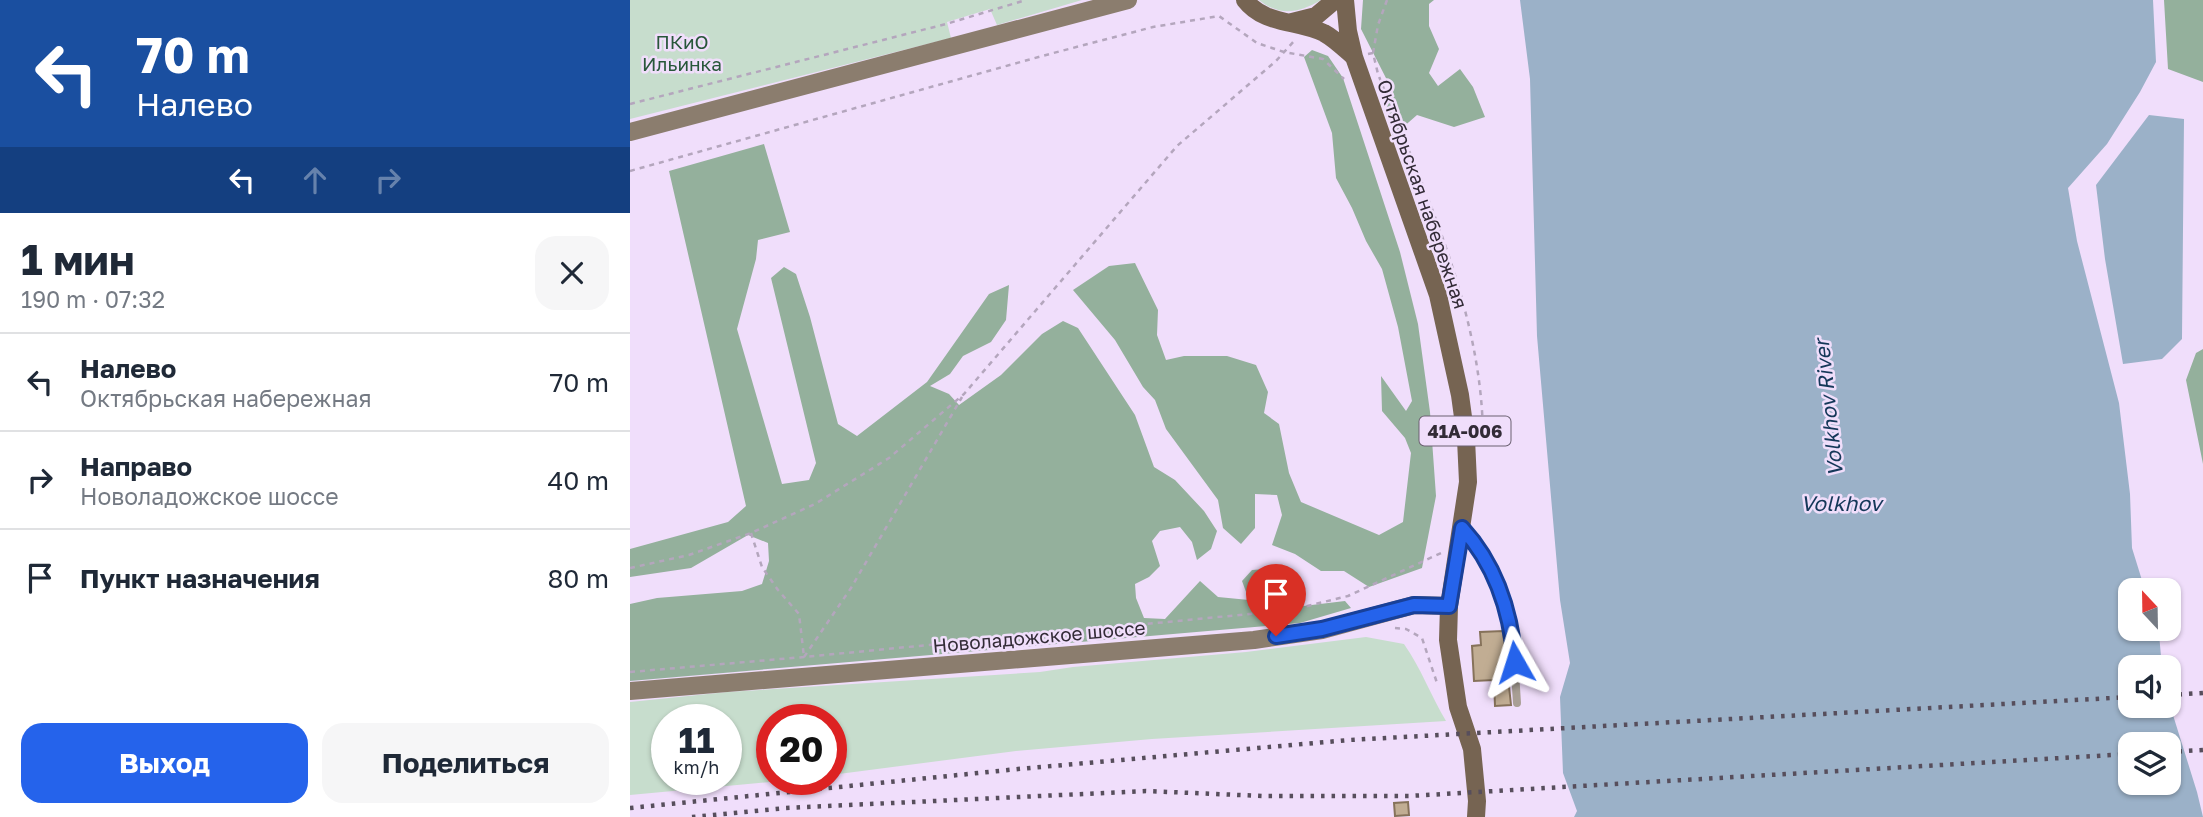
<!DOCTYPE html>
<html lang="ru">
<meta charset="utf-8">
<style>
body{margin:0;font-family:"Golos Text",sans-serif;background:#f6f6f7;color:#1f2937;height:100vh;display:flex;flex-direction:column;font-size:26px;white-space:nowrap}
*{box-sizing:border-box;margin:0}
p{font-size:23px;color:#747a83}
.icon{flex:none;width:38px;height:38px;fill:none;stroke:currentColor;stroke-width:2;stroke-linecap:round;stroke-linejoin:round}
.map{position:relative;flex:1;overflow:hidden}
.panel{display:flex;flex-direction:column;background:#fff;width:630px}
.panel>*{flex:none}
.hud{background:#1a4fa0;color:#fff;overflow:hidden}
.needle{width:46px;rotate:338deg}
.fabs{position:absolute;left:1488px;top:578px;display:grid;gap:14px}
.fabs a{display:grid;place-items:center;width:63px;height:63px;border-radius:14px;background:#fff;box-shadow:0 2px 5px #0004;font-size:35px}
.speed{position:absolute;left:21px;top:704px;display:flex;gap:14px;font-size:35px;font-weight:700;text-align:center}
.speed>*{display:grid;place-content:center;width:91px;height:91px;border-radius:50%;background:#fff;box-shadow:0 2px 5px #0004;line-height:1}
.speed small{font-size:18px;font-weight:400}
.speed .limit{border:10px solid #d22;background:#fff;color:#111}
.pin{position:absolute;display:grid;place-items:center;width:60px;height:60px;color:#fff;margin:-72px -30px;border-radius:50% 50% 50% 0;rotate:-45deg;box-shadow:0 0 7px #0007}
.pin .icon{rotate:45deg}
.me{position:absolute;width:77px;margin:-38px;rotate:354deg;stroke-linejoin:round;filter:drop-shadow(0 0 5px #0008)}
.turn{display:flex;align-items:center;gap:24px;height:147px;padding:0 21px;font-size:32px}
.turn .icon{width:91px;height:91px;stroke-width:2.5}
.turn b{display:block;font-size:49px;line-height:60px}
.lanes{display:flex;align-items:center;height:66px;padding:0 21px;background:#0003;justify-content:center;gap:35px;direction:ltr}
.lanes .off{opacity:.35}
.round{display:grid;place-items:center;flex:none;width:74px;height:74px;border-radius:21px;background:#f6f6f7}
.head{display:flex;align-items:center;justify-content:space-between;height:119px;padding:0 21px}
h1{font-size:42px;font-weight:700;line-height:52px}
.button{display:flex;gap:14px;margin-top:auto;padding:14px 21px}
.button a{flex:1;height:80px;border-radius:21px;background:#2563eb;color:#fff;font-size:28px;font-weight:700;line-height:80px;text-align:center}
.button a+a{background:#f6f6f7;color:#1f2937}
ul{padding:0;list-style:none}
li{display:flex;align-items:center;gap:21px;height:98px;padding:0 21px;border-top:2px solid #e0e1e3}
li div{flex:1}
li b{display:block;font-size:26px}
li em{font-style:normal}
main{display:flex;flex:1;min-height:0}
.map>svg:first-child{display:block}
.green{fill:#c7ddcd;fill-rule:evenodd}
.forest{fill:#94b09c}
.water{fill:#9bb1c8;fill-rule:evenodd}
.building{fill:#c1ad93;stroke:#86725a;stroke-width:2}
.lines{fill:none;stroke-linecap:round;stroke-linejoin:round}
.path{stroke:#b4a6bd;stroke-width:2.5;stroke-dasharray:5 5;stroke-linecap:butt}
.service{stroke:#a99f95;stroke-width:8}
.secondary{stroke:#8b7d6e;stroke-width:18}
.primary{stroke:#766452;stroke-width:18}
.rail{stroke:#574e5c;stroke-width:4.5;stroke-dasharray:3.5 7;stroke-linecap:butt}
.route-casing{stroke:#184099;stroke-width:18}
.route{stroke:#2563eb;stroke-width:12}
.labels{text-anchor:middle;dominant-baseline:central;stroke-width:5;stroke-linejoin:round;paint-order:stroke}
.shield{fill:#f0defb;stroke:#6b6171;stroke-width:2}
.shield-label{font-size:18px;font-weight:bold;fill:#322b36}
.park-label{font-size:19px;fill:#28573a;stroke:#f0defb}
.street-label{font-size:19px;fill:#322b36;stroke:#f0defb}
.water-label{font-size:21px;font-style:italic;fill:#153859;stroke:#f0defb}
</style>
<main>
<section class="panel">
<div class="hud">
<div class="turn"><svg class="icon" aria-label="left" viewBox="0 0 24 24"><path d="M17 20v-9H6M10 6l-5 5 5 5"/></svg><div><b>70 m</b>Налево</div></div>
<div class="lanes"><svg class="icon" aria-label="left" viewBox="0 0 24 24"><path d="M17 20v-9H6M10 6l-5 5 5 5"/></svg><svg class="icon off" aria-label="ahead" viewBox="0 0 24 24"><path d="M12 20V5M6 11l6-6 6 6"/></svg><svg class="icon off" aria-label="right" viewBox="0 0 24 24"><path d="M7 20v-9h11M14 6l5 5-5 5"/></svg></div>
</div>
<div class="head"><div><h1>1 мин</h1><p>190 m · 07:32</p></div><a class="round"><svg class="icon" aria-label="close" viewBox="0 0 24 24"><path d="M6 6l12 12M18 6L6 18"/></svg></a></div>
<ul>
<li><svg class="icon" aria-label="left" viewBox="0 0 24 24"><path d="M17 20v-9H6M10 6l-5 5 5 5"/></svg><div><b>Налево</b><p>Октябрьская набережная</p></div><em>70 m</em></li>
<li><svg class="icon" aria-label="right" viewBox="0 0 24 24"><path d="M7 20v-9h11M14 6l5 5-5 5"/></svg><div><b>Направо</b><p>Новоладожское шоссе</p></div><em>40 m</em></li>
<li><svg class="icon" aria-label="arrive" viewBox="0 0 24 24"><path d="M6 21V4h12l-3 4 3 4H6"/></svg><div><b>Пункт назначения</b></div><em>80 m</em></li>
</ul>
<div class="button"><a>Выход</a><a>Поделиться</a></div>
</section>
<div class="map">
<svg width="1573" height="817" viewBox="0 0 1573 817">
<rect width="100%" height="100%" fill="#f0defb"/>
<!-- green -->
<path class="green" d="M0 0H452L367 25 360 9 317 22 321 38 0 119Z
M629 0H691C669 13 650 17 629 0Z
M736 637 774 644C791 668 801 696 816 721L522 739 386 751 201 775V719H142V779H172L0 795V702L97 692 410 672 443 667 616 652ZM37 719H96V779H37Z"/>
<!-- forest -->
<path class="forest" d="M733 0H804L799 4V26L809 49 799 73 808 86 830 69 843 87 855 117 824 127 787 115 763 136 755 102 759 84 731 29Z
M1534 0H1573V82L1538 69Z
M682 50 698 56 713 78 770 252 788 324 800 412 806 496 792 568 739 587 714 571H691L665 554 642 545 652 515 647 495 625 494V528L611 544 593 528 588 500 536 429 525 400 513 387 485 340 443 290 479 266 505 263 528 310 527 335 536 360 554 356H597L626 365 638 392 634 413 649 424 659 473 671 502 749 535 773 522 781 453 775 438 752 411 751 376 776 411 782 401 768 327 752 269 736 241 722 208 706 178 702 133 674 57Z
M134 144 160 232 128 240 126 259 107 329 152 484 179 480 186 463 141 278 154 267 166 274 180 317 208 424 227 436 297 382 359 294 379 285 376 320 361 342 333 356 320 374 300 386 319 394 329 405 371 375 412 334 433 321 448 328 505 415 524 467 545 480 574 511 587 531 581 549 567 560 562 542 550 527 530 531 522 541 530 566 519 577 505 584 506 598 514 618 535 619 570 581 588 597 619 600 612 581 622 570 649 568 663 571 665 585 657 596 665 607 715 601 721 608 670 623 0 681V604L27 598 112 591 132 584 139 561 138 543 118 535 61 568 0 577V549L98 522 116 506 39 171Z
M1573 349V464L1556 380 1566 353Z"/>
<!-- water -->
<path class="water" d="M890 0H1523L1526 62 1510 92 1477 144 1438 188 1447 241 1489 403 1500 494 1502 548 1515 590H1500V628H1527L1529 634 1532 667H1500V705H1538V699L1567 792 1573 817H944L947 811 933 773 930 697 940 663 930 600 907 336 900 79ZM1500 744H1538V782H1500Z
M1519 115 1554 119 1552 339 1532 359 1493 364 1475 259 1466 185Z"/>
<!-- building -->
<path class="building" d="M873 631 881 705 865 706 864 680 844 681 842 646 851 645 850 632Z
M778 802 779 815 765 816 764 803Z"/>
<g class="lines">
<!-- path -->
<path class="path" d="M743 53 748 25 757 0
M738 54 743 53 748 74C794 191 854 314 853 443
M0 104 316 24 396 0
M0 171 412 56 523 27 589 16 627 43 654 52 693 59 714 79
M121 533 132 567 148 590 169 614 174 657
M0 568 59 555 121 533 185 504 259 458 334 394 547 146 646 61 665 40
M765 628 776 629 792 638 807 683
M174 657 221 588 332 397
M0 672 174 657 661 610 718 596 811 553"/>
<!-- service -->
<path class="service" d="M832 528C879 580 883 637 887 703"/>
<!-- secondary -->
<path class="secondary" d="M0 132 498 0
M0 691 624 640 692 630 784 605 819 606"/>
<!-- primary -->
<path class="primary" d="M615 0C634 25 667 20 694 33 705 39 714 48 724 57
M715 0 718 31 724 57 808 295 830 395 836 439 838 482 819 606 818 640 828 707 842 749 847 801 846 817
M662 22 686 16 705 0"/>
<!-- rail -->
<path class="rail" d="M1538 695 1573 693
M1538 752 1573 750
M0 808 388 769 719 740 1500 697
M62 817 156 808 516 791 633 796H779L1500 754"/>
</g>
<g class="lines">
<!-- route casing -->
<g class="route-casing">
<path id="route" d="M646 636 692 629 784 605 819 606 832 528C866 565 881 613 885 662"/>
</g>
<!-- route -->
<use href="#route" class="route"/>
</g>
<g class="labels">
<!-- shield labels -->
<rect class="shield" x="789.5" y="416.5" width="91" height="29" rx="5"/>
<g class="shield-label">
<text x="835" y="431">41А-006</text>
</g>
<!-- park labels -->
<g class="park-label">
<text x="52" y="41">ПКиО<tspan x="52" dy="22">Ильинка</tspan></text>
</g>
<!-- street labels -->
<g class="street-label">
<text transform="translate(793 194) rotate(71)">Октябрьская набережная</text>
<text transform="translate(409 636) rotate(-5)">Новоладожское шоссе</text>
</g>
<!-- water labels -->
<g class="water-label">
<text transform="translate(1198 408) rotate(-96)">Volkhov River</text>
<text x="1211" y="503">Volkhov</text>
</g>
</g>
</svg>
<div class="fabs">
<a><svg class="needle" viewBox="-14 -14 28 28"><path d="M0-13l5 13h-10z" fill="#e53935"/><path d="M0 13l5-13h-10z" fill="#747a83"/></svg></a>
<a><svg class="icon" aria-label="sound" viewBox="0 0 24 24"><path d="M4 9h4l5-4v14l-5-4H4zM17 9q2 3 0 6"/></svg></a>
<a><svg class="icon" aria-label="layers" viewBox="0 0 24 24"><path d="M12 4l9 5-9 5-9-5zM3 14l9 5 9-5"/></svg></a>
</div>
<div class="speed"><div>11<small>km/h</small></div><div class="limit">20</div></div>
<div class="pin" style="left:646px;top:636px;background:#d93025"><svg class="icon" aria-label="arrive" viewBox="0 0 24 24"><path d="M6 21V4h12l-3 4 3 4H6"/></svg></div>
<svg class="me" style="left:885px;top:662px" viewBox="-20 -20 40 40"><path d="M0-17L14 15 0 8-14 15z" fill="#2563eb" stroke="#fff" stroke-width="4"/></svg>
</div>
</main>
